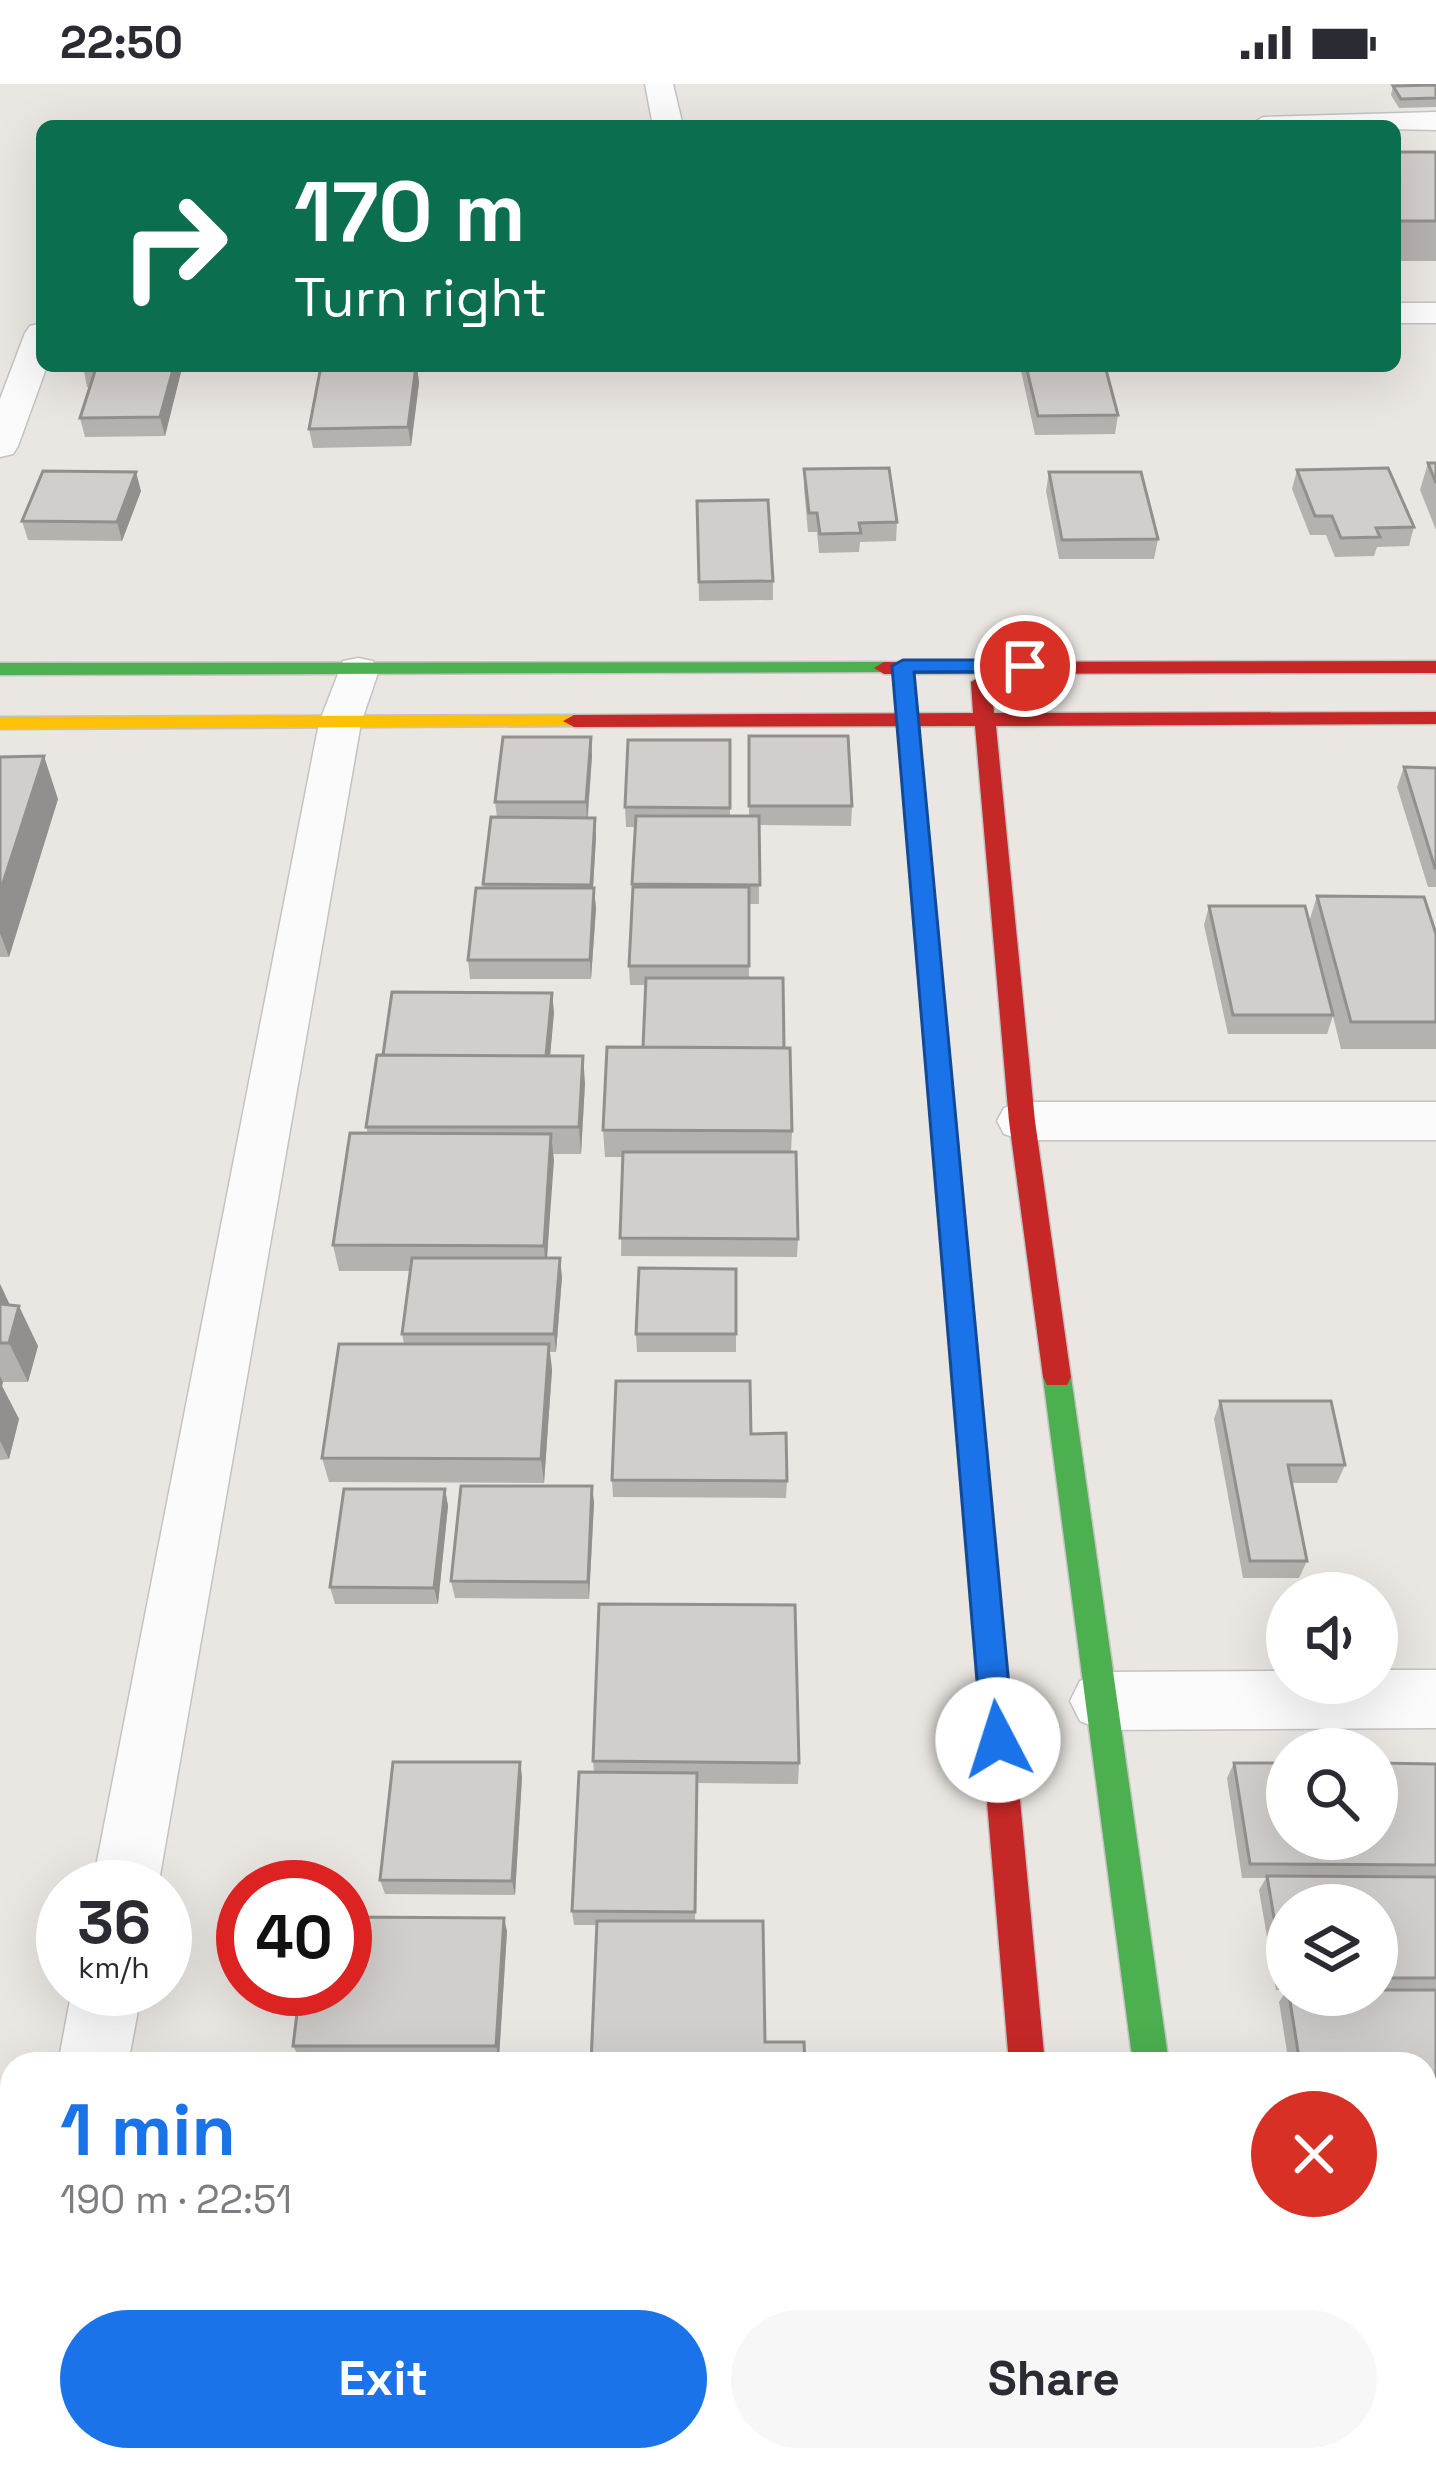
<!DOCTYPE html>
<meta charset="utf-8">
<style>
body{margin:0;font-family:"Space Grotesk",sans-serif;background:#f7f7f7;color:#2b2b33;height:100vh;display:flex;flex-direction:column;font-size:45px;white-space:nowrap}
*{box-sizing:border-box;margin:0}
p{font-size:39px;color:#7c7c81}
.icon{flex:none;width:66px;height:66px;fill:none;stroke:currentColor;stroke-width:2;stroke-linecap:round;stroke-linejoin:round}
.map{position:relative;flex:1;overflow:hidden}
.side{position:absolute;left:0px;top:1968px;width:1437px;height:420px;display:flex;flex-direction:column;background:#fff;border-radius:36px 36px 0 0;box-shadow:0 12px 48px #0002}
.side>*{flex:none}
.top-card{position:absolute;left:36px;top:36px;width:1365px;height:252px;border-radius:18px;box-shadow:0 12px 48px #0002;background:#0b6e4f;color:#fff;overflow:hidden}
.tools{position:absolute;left:1266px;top:1488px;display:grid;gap:24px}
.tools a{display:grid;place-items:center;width:132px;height:132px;border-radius:50%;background:#fff;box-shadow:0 12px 48px #0002;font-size:60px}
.speed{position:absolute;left:36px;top:1776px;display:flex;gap:24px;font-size:60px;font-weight:700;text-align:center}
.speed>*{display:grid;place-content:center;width:156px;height:156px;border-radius:50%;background:#fff;box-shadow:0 12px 48px #0002;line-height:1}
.speed small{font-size:30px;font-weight:400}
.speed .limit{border:18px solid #d22;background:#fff;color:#111}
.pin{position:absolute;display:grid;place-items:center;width:102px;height:102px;color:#fff;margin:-51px;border:6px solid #fff;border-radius:50%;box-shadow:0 3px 12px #0007}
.me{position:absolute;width:132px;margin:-66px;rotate:355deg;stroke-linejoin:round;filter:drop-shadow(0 0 9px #0008)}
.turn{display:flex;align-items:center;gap:42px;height:252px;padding:0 60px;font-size:54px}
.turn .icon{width:156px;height:156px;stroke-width:2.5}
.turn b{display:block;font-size:84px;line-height:102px}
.round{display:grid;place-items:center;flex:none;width:126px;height:126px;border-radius:63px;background:#f7f7f7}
.headline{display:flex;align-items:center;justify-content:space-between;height:204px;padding:0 60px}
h1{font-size:72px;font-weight:700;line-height:90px;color:#1a73e8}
.primary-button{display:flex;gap:24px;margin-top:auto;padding:24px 60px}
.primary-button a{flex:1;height:138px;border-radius:72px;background:#1a73e8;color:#fff;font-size:48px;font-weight:700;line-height:138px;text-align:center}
.primary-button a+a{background:#f7f7f7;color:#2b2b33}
.status{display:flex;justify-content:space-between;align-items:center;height:84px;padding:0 60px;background:#fff;direction:ltr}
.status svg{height:33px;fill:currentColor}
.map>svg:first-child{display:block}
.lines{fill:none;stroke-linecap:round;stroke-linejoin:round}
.street-casing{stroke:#c4c3c3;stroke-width:3}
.fast-casing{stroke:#c4c3c3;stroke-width:3}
.slow-casing{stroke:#c4c3c3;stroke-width:3}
.jam-casing{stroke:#c4c3c3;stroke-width:3}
.street{fill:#fcfbfb;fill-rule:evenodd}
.fast{fill:#4caf50;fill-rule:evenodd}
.slow{fill:#ffc107;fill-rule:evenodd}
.jam{fill:#c62828;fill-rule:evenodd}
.wall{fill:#b4b1af;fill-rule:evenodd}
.shaded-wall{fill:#92908e}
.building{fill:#d1cecb;stroke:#92908e;stroke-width:3}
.route{fill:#1a73e8;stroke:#114b97;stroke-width:3}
</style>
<div class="status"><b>22:50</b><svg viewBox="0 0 49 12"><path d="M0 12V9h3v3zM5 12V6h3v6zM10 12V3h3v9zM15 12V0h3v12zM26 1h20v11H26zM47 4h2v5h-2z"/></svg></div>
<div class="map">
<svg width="1436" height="2388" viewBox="0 0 1436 2388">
<rect width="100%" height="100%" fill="#eae6e2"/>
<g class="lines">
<!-- street casing -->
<g class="street-casing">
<path id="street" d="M645 0H673L683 42H653Z
M1436 28V46L1248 42 1263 33Z
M1395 219H1436V239H1395Z
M42 239V282H47L18 362 13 370 0 373V315L25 249 30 242Z
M358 574 373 577 379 586 361 639 158 1803H92L319 639 343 577Z
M1022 1018H1436V1056H1022L1004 1050 997 1037 1004 1024Z
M1377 1586H1436V1644L1102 1646 1080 1637 1070 1617 1080 1597 1102 1588 1287 1587V1599H1377Z
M72 1905H142L128 1980H58Z
M12 2340V2376H60L58 2388H0V2345Z"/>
</g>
<!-- fast casing -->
<g class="fast-casing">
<path id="fast" d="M884 578 891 580V588L0 591V579Z
M1057 1282 1067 1285 1071 1293 1169 1980H1133L1043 1293 1047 1285Z"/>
</g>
<!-- slow casing -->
<g class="slow-casing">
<path id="slow" d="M904 591 914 597 993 1431 988 1440 978 1444 968 1440 963 1431 894 597Z
M574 631 585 637 581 642 0 645V633Z
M1042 2376H1082L1083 2388H1043Z
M1185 2376H1225L1227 2388H1187Z"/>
</g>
<!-- jam casing -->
<g class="jam-casing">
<path id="jam" d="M1436 577V589L884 590 874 584 884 578Z
M981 592 991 598 994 629 1436 628V640L996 642 1035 1037 1071 1293 1067 1301H1047L1043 1293 1009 1037 975 642 574 643 563 637 574 631 973 629 971 598Z
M978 1418 988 1422 993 1431 1045 1980H1009L963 1431 968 1422Z"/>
</g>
<!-- street -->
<use href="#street" class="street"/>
<!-- fast -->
<use href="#fast" class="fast"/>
<!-- slow -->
<use href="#slow" class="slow"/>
<!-- jam -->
<use href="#jam" class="jam"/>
</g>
<!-- wall -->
<path class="wall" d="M1436 1V23L1399 24 1391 11 1393 2Z
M1395 68H1436V177H1395Z
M83 282H179L181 288 165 352 85 353 80 334 90 303H87Z
M417 282 419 299 411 362 313 364 309 345Z
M1020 282H1105L1118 331 1115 350 1035 351Z
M1428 379H1436V446L1420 406Z
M804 385 897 438 896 457 860 458 859 468 819 469 817 448H808L804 404Z
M1297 386 1414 443 1409 462 1377 463 1374 472 1335 473 1326 451H1310L1292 405Z
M1049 388 1158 455 1154 475H1059L1046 407Z
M141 407 122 457 28 456 22 437Z
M697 417 773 497V516L699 517Z
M749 652 852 722 851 742 759 741V820H749V894L784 964 792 1047 791 1068 798 1155 797 1173 621 1172 623 1073H605L603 1046 643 963 646 901H630L629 882 635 743H626L625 723 730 656V732H749Z
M591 653 592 672 588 734 596 753 593 804 596 824 591 895H470L468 876 497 733 495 718Z
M0 673 58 715 9 873H0Z
M1404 683 1436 684V803H1428L1397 703Z
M1317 812 1436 850V965H1341L1333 932 1327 950H1228L1204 841 1209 822 1309 838Z
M554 928 550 972 585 999 581 1070H553L547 1174 562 1193 556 1268H550L552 1286 544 1399 329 1398 322 1374 404 1260 402 1250 410 1187H339L333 1161 368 1049 366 1043 383 971Z
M736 1185V1268H637L636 1250Z
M0 1200 10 1221 38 1262 28 1298H3L2 1302 19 1335 9 1375 0 1376Z
M1220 1317 1345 1381 1337 1399H1292L1307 1477 1299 1494H1243L1214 1335Z
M751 1350 787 1397 786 1414 613 1413 612 1396Z
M592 1402 594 1419 589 1515 455 1514 451 1497Z
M445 1405 448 1422 438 1520H335L330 1503Z
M593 1677 799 1679 798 1700 697 1699 695 1837 591 1980 597 1841H574L572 1827 594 1688Z
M520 1678 522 1693 515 1811 385 1810 380 1796Z
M1234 1679 1436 1680V2022H1425V1980H1289L1279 1918 1287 1906H1276L1259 1806 1266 1794H1242L1227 1694ZM1287 1821H1377V1911H1287Z
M507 1847 499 1974 299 1973 293 1962Z
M1425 2035H1436V2163H1425Z
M1425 2170H1436V2304H1425Z
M1350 2376H1425L1436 2388H1352Z"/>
<!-- shaded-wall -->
<path class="shaded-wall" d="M174 282H179L181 288 165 352 160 333Z
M417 282 419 299 411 362 408 343Z
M136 388 141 407 122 457 117 438Z
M591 653 592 672 587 738 586 718Z
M44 672 58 715 9 873 0 849V808Z
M595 734 596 753 592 820 591 801Z
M594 804 596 824 591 895 590 876Z
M552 909 554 928 548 995 546 976Z
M583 972 585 999 581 1070 579 1043Z
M551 1050 554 1076 546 1188 544 1162Z
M560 1174 562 1193 556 1268 554 1250Z
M0 1200 16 1234 19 1222 38 1262 28 1298 9 1259 0 1224Z
M549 1260 552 1286 544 1399 541 1375Z
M0 1292 3 1298 2 1302 19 1335 9 1375 0 1357Z
M592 1402 594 1419 589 1515 588 1498Z
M445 1405 448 1422 438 1520 434 1504Z
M520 1678 522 1693 515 1811 512 1797Z
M504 1834 507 1847 499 1974 496 1962Z
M491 2376H497L496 2388H490Z"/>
<!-- building -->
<path class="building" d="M1436 1V14L1401 15 1393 2Z
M1395 68H1436V137H1395Z
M83 282H174L160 333 80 334 96 284H82Z
M321 282H416L408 343 309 345Z
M1026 282H1105L1118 331 1038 332Z
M1428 379H1436V399Z
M889 384 897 438 859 439 861 449 820 450 817 429H809L804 385Z
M1388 384 1414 443 1376 444 1380 453 1341 454 1332 432H1315L1297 386Z
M43 387 136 388 117 438 22 437Z
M1049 388H1141L1158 455 1062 456Z
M768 416 773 497 699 498 697 417Z
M749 652H848L852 722H749Z
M503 653H591L586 718H495Z
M628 656H730V724L625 723Z
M44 672 0 808V673Z
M1404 683 1436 684V784H1435Z
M636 732H759L760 801 632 800Z
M491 733 595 734 591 801 483 800Z
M633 803H749V882H629Z
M476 804H594L590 876H468Z
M1317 812 1424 813 1436 850V938H1351Z
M1209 822H1305L1333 931H1233Z
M646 894H783L784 964 643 963Z
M392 908 552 909 546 972 383 971Z
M607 963 790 964 792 1047 603 1046Z
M377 971 583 972 579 1043H366Z
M350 1049 551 1050 544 1162 333 1161Z
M623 1068H796L798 1155 620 1154Z
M412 1174H560L554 1250H402Z
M639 1184 736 1185V1250H636Z
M0 1220 19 1222 9 1259H0Z
M339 1260H549L541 1375 322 1374Z
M616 1297H750L751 1350 786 1349 787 1397 612 1396Z
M1220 1317H1331L1345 1381H1288L1307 1477H1250Z
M461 1402H592L588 1498 451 1497Z
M344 1405H445L434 1504 330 1503Z
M599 1520 795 1521 799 1679 593 1677Z
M393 1678H520L512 1797 380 1796Z
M1234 1679H1287V1755H1377V1679L1436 1680V1781L1250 1780Z
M579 1688 697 1689 695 1828 572 1827Z
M1267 1792 1436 1793V1894H1377V1821H1287V1893H1284Z
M345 1833 504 1834 496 1962H293L300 1905H345Z
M597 1837H763L765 1958H804L805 1980H591Z
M1377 1906H1436V2010H1425V1980H1300L1289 1911H1377Z
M1425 2035H1436V2154H1425Z
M1425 2170H1436V2297H1425Z
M1425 2308H1436V2388H1364L1362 2376H1425Z
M300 2376H491L490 2388H299Z"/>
<!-- route -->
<path class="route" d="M1025 576 1033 578V587L914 588 1014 1656 1009 1667 998 1671 986 1667 982 1656 892 582 903 576Z"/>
</svg>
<div class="tools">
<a><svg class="icon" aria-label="sound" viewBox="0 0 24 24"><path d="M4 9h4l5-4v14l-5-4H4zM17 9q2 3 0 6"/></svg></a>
<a><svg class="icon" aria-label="search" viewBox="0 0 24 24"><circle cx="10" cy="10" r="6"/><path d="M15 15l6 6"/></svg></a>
<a><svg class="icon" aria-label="layers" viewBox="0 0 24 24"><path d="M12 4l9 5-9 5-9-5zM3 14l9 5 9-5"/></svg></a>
</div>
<div class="speed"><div>36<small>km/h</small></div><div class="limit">40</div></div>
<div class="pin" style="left:1025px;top:582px;background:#d93025"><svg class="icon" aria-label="arrive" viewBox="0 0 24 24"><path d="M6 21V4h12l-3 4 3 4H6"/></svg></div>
<svg class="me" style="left:998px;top:1656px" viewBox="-20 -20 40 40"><circle r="19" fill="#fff"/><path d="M0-13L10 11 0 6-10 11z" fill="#1a73e8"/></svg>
<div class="top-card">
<div class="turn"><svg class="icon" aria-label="right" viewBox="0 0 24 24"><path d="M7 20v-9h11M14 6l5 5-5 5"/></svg><div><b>170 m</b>Turn right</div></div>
</div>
<section class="side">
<div class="headline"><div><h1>1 min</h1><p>190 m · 22:51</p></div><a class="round" style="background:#d93025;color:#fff"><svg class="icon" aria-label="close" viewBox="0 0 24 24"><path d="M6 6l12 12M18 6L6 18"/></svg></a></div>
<div class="primary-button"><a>Exit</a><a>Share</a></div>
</section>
</div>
